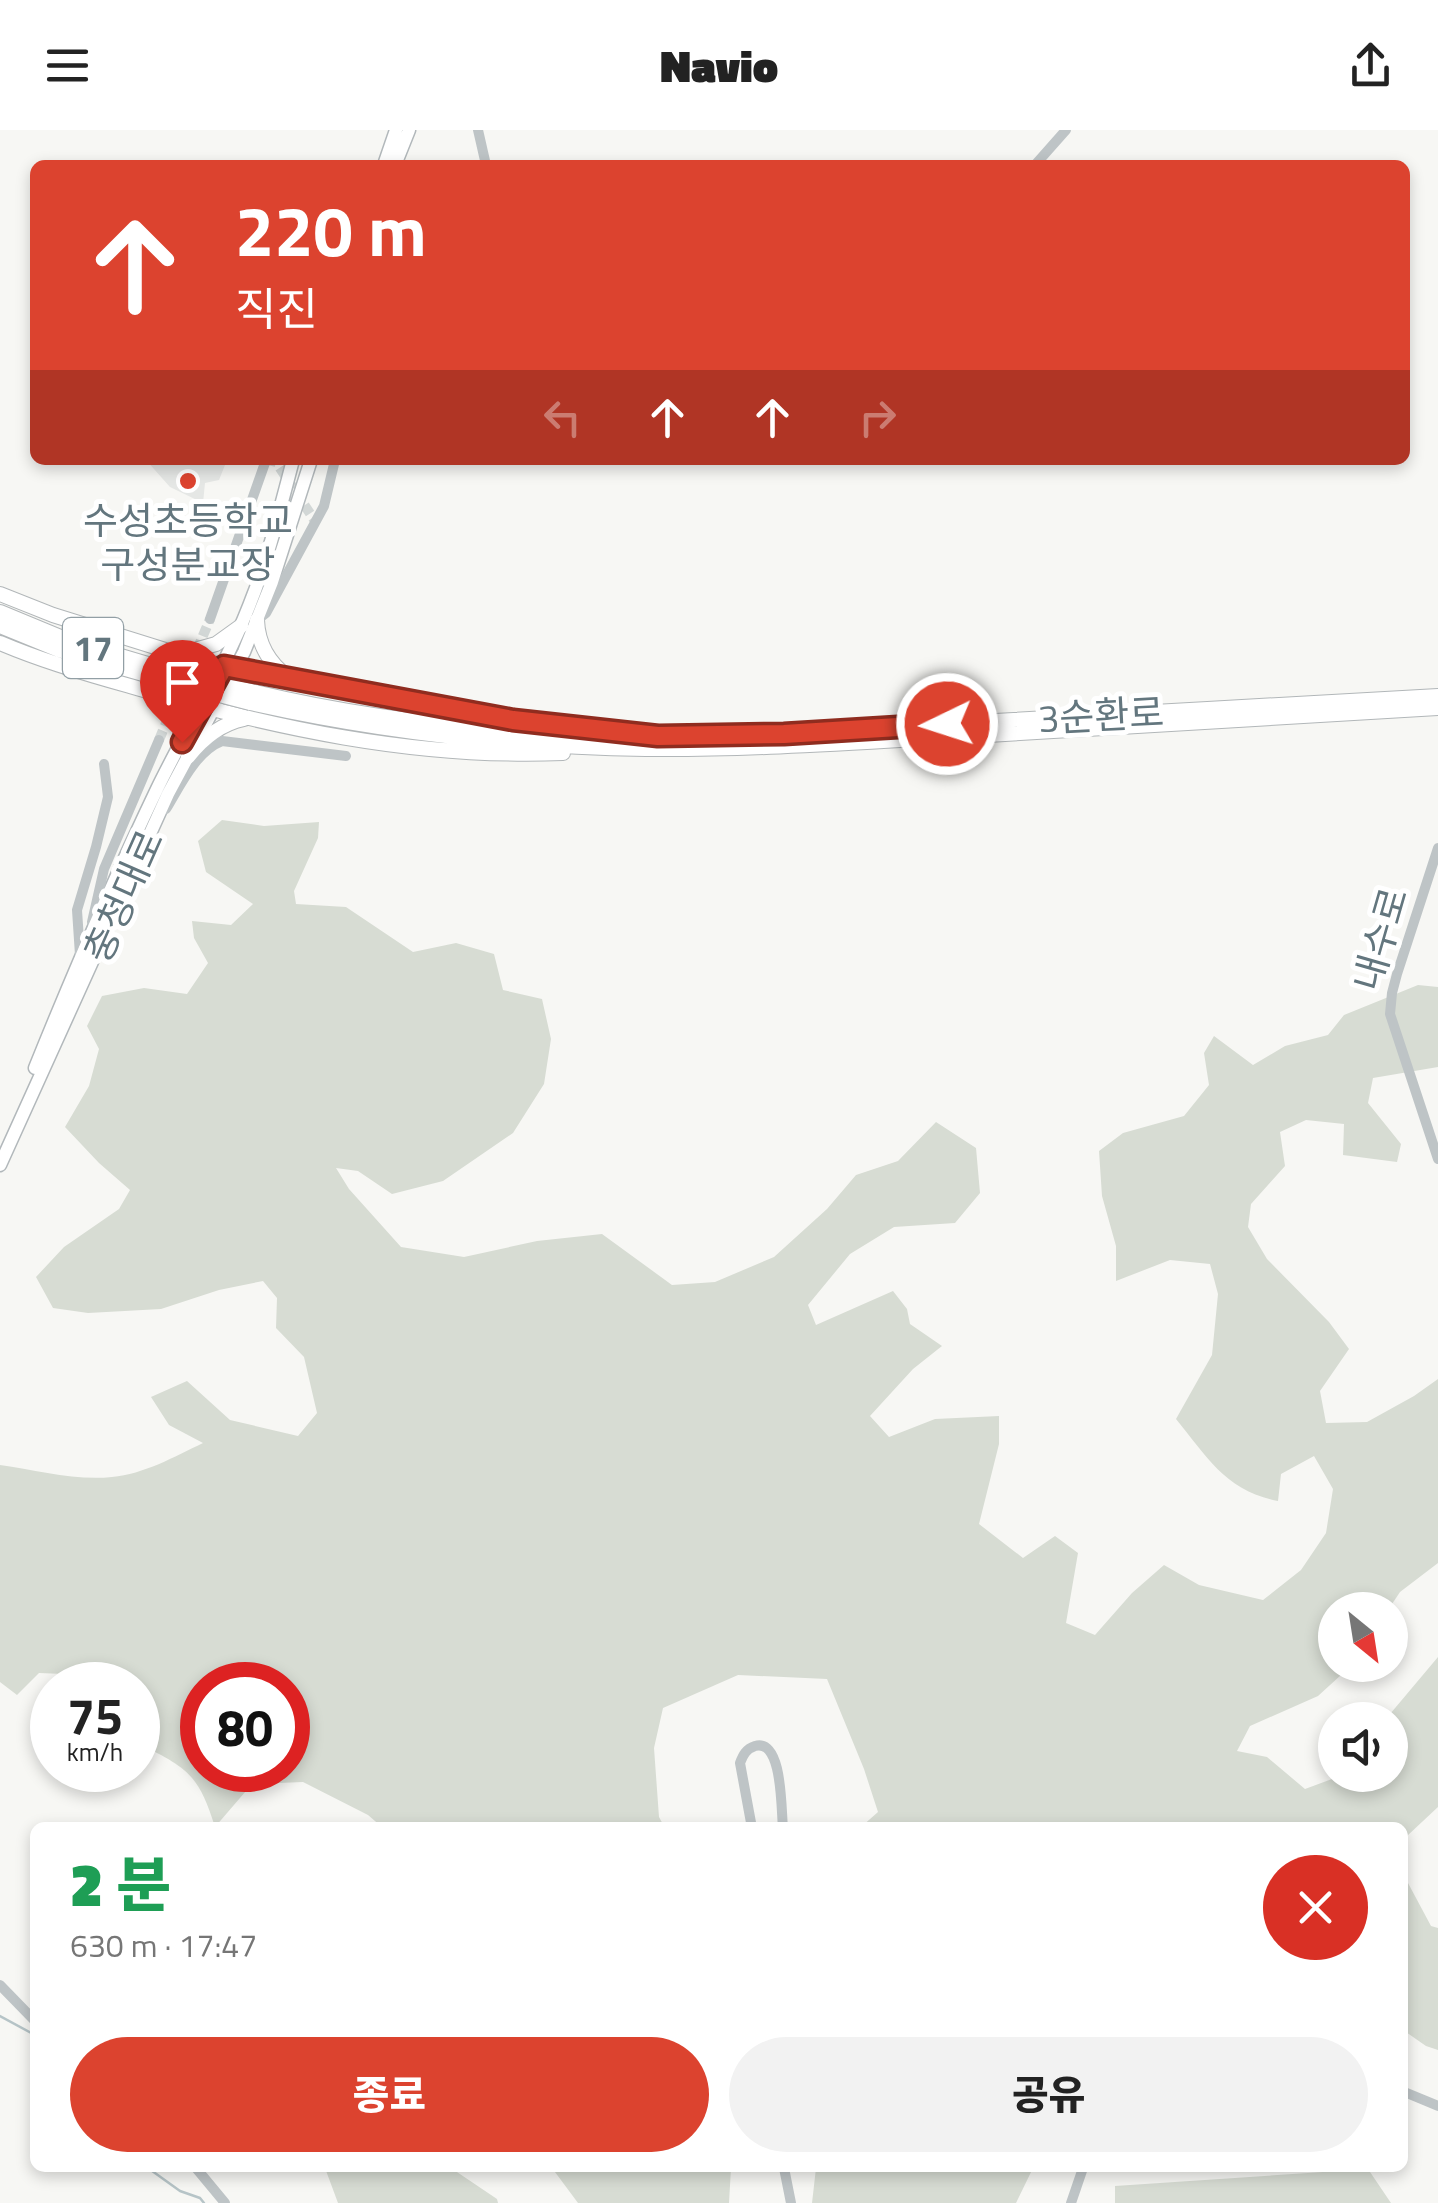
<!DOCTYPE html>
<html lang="ko">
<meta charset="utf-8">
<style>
body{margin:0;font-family:"Titillium Web","Noto Sans KR",sans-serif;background:#f2f2f2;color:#222;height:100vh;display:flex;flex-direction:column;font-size:38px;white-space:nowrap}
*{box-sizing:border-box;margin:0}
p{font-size:32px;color:#767676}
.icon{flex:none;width:55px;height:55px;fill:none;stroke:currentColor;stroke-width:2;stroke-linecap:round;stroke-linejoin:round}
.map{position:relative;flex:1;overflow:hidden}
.side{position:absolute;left:30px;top:1692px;width:1378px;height:350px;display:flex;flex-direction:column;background:#fff;border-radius:15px;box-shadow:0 5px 15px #0003}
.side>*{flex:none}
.banner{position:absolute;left:30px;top:30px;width:1380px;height:305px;border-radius:15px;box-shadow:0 5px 15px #0003;background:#dc432f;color:#fff;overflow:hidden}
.needle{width:65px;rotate:150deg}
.fabs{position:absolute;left:1318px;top:1462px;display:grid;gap:20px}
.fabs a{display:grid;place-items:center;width:90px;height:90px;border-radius:50%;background:#fff;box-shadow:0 5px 15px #0003;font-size:50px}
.speed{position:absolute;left:30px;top:1532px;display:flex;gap:20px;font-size:50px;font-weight:700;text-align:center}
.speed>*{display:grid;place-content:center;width:130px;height:130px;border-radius:50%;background:#fff;box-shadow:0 5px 15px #0003;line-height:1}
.speed small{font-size:25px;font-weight:400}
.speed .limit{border:15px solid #d22;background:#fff;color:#111}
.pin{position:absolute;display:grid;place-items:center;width:85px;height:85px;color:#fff;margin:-102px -42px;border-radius:50% 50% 50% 0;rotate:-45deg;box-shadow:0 0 10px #0007}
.pin .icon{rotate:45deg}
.me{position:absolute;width:110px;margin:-55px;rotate:266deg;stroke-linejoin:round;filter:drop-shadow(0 0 8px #0008)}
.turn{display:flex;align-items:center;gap:35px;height:210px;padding:0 40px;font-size:45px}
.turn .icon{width:130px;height:130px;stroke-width:2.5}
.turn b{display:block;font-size:70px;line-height:85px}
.lanes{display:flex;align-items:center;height:95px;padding:0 40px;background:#0003;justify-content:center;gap:50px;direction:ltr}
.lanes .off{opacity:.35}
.round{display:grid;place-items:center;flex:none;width:105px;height:105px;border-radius:52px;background:#f2f2f2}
.headline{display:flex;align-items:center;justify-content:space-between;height:170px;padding:0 40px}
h1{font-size:60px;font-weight:800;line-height:75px;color:#1e9e55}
.cta{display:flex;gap:20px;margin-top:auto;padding:20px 40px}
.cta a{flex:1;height:115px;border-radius:60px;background:#dc432f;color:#fff;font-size:40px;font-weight:800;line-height:115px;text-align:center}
.cta a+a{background:#f2f2f2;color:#222}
header{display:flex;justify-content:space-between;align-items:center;height:130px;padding:0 40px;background:#fff;font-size:45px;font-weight:800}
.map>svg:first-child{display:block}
.built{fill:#e5e7e5}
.green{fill:#d7dcd3;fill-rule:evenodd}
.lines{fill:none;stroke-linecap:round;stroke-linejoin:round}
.stream{stroke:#b6c4c7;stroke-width:2.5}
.minor-tunnel{stroke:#d2d7d6;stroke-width:10;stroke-dasharray:10 5;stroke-linecap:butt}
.major-casing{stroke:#b2b8bb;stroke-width:15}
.highway-casing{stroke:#b2b7b9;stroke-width:16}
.minor{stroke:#bec4c6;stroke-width:10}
.major{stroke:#fff;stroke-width:12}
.highway{stroke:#fff;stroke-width:14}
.highway-bridge-casing{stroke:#b2b7b9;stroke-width:16;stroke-linecap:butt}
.highway-bridge{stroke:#fff;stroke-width:14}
.route-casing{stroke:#8f2c1f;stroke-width:25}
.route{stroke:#dc432f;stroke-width:18}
.poi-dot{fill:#dc432f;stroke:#fff;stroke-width:4}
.labels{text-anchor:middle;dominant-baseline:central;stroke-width:10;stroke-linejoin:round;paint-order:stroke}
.shield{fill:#fff;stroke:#929fa5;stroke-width:2.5}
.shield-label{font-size:35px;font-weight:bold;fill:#63767e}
.poi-label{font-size:38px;fill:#63767e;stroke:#fff}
.street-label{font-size:38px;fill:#63767e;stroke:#fff}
</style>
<header><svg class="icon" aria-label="menu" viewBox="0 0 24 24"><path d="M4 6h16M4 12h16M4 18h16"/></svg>Navio<svg class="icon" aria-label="share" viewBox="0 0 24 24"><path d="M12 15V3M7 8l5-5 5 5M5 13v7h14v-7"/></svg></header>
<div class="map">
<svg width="1438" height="2073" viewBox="0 0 1438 2073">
<rect width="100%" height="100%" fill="#f7f7f4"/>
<!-- built -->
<path class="built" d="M146 330H227L219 350 205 353 203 373 170 357Z"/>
<!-- green -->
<path class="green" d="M222 690 264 696 319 692 318 708 294 761 296 774 346 777 413 822 456 813 494 824 503 860 542 869 551 909 544 954 513 1003 443 1051 392 1064 358 1041 336 1038 349 1059 401 1117 464 1127 537 1111 602 1104 672 1155 715 1152 774 1127 827 1079 856 1045 898 1031 936 992 976 1018 980 1063 955 1093 894 1097 850 1124 808 1175 816 1195 893 1161 907 1179 910 1194 942 1216 913 1239 870 1286 889 1307 935 1289 999 1286V1314L979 1394 1023 1428 1055 1406 1078 1423 1066 1493 1095 1505 1132 1463 1164 1435 1199 1455 1263 1470 1301 1440 1326 1403 1333 1359 1314 1326 1281 1344 1278 1371C1226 1361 1208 1328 1176 1289L1212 1225 1218 1164 1210 1134 1170 1130 1116 1151V1116L1102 1066 1099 1021 1123 1003 1184 986 1209 955 1204 923 1214 906 1253 935 1285 916 1328 905 1344 885 1418 855 1438 857V937L1373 948 1368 973 1401 1014 1397 1032 1343 1025 1344 994 1306 990 1280 1002 1285 1036 1251 1074 1248 1097 1267 1129 1329 1192 1349 1219 1320 1261 1326 1293 1367 1292 1414 1266 1438 1249V1433L1400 1462 1388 1480H1335V1535H1352L1318 1566 1250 1596 1237 1621 1267 1627 1305 1659 1332 1649 1336 1645H1390V1590H1385L1438 1527V1677L1407 1706 1408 1753 1431 1796 1438 1798V1920L1426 1916 1403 1900 1402 1698 861 1697 878 1682 864 1639 827 1549 738 1545 663 1578 654 1618 659 1687 665 1698 382 1697 368 1685 303 1652 252 1654 215 1697C198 1642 186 1638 138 1613V1555H91L89 1545 39 1543 17 1565 0 1552V1335C36 1340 76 1351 112 1347 144 1344 174 1327 203 1313L169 1295 151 1267 187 1251 230 1290 298 1306 317 1283 304 1227 276 1198 277 1168 263 1151 219 1160 161 1179 88 1183 53 1178 36 1147 64 1117 119 1079 130 1060 99 1033 65 997 89 956 99 919 87 896 102 866 144 858 187 864 208 833 194 808 192 791 231 795 253 774 206 742 198 711ZM202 1555H288V1640H202Z
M325 2038H451L497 2069 498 2073H338Z
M552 2038H731L729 2073H578Z
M816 2038H1033L1016 2073H812Z
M1368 2039 1391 2073H1115V2056Z"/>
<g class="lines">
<!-- stream -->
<path class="stream" d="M0 1886 35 1905
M148 2038 180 2061 200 2068 204 2073"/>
<!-- minor-tunnel -->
<path class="minor-tunnel" d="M268 330 276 332 315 391
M197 520 210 489
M159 610 184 550"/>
<!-- major casing -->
<g class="major-casing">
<path id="major" d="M384 35 396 0
M395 35 409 0
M35 938C73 844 113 751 157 659 187 597 224 540 249 476 268 429 280 379 293 330
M0 1035 168 664 244 522 272 452 311 330"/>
</g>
<!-- highway casing -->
<g class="highway-casing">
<path id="highway" d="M0 464 53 485 197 530 485 586 547 594
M0 482 70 511 188 546
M257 490C258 515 269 533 288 547
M0 496 59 520 185 556
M0 513C42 531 86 544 130 556 271 598 416 629 563 623
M184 523 216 514 241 496
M255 562C427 603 605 610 781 604 847 602 912 596 977 592 1131 583 1284 575 1438 566
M160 566C175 580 183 594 180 615
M250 573C379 602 513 617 646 619 754 620 863 612 971 606 1126 597 1282 588 1438 578
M188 627C203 608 220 594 244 589"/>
</g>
<!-- minor -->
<path class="minor" d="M478 0 486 35
M1035 35 1066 0
M210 489 266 330
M257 490 266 483 324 376 335 330
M166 679C180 656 196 621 222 611L346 626
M1438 718 1397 844 1392 863 1390 884 1438 1029
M92 792 104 739 159 610
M80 825 77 780 96 717 108 667 104 634
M752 1698 740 1633C743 1625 746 1619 755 1616 783 1608 781 1680 783 1698
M0 1855 35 1891
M1402 1961 1438 1976
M196 2038 225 2073
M784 2038 791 2073
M1071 2073 1083 2038"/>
<!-- major -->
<use href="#major" class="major"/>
<!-- highway -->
<use href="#highway" class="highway"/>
<!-- highway-bridge casing -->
<g class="highway-bridge-casing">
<path id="highway-bridge" d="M188 546 255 562
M185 556 250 573"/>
</g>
<!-- highway-bridge -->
<use href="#highway-bridge" class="highway-bridge"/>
</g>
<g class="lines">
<!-- route casing -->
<g class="route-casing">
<path id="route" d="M182 612 224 536 513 590 658 606 784 604 947 594"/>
</g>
<!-- route -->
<use href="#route" class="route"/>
</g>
<!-- markers -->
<circle class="poi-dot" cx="188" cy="351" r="10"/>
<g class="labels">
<!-- shield labels -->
<rect class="shield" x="63" y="488" width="60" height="60" rx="8"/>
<g class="shield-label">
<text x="93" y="518">17</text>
</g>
<!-- poi labels -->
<g class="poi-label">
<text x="188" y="390">수성초등학교<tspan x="188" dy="44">구성분교장</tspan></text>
</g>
<!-- street labels -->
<g class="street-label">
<text transform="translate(1101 585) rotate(-3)">3순환로</text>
<text transform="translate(123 766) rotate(-66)">충청대로</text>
<text transform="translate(1380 809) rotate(-74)">내수로</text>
</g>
</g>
</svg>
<div class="fabs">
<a><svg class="needle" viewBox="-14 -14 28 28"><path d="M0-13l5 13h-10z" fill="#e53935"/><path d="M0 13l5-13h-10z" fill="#767676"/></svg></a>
<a><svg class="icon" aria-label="sound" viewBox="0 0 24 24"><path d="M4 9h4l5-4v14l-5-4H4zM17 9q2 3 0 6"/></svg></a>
</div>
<div class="speed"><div>75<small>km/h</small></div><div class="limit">80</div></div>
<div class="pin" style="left:182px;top:612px;background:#d93025"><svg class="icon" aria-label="arrive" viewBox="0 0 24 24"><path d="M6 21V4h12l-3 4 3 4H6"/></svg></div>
<svg class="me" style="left:947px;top:594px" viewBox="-20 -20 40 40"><circle r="17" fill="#dc432f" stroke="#fff" stroke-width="3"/><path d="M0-11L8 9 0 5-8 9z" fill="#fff"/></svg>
<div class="banner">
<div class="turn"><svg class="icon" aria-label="ahead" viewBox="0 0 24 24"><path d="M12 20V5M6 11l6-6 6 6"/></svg><div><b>220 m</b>직진</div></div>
<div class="lanes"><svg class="icon off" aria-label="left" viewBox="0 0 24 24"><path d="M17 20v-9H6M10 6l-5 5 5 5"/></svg><svg class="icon" aria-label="ahead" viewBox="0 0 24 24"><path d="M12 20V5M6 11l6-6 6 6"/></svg><svg class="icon" aria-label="ahead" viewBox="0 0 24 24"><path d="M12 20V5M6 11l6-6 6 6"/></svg><svg class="icon off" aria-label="right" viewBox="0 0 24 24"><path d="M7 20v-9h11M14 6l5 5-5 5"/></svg></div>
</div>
<section class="side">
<div class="headline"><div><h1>2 분</h1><p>630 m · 17:47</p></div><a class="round" style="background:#d93025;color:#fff"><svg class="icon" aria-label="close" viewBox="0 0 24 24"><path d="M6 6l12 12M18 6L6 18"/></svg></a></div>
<div class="cta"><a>종료</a><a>공유</a></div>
</section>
</div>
